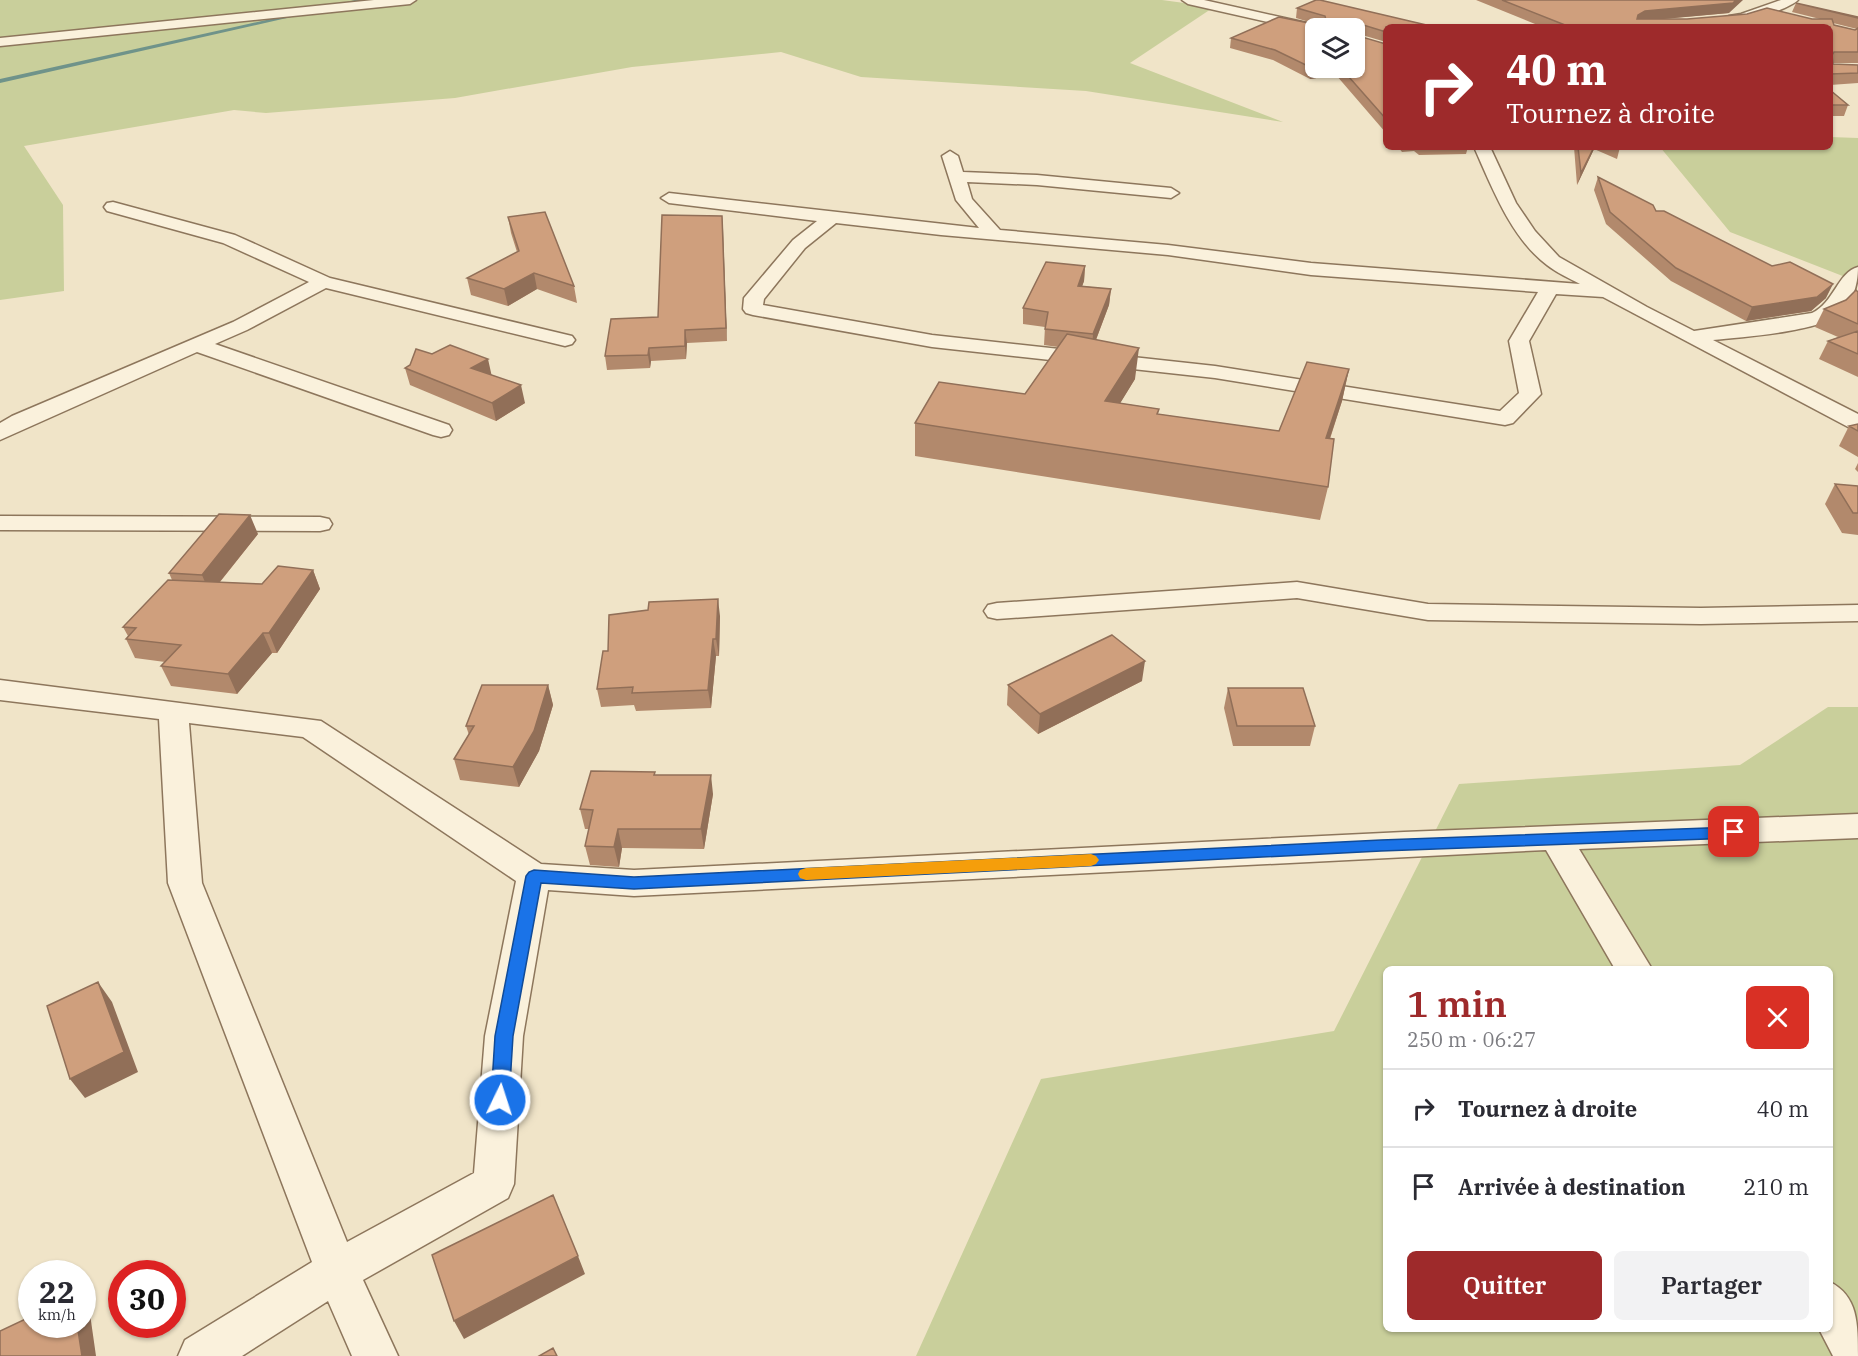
<!DOCTYPE html>
<html lang="fr">
<meta charset="utf-8">
<style>
body{margin:0;font-family:"IBM Plex Serif",serif;background:#f2f2f3;color:#2b2b33;height:100vh;display:flex;flex-direction:column;font-size:22px;white-space:nowrap}
*{box-sizing:border-box;margin:0}
p{font-size:20px;color:#7c7c81}
.icon{flex:none;width:33px;height:33px;fill:none;stroke:currentColor;stroke-width:2;stroke-linecap:round;stroke-linejoin:round}
.map{position:relative;flex:1;overflow:hidden}
.details{position:absolute;left:1383px;top:966px;width:450px;height:366px;display:flex;flex-direction:column;background:#fff;border-radius:9px;box-shadow:0 2px 4px #0004}
.details>*{flex:none}
.guide{position:absolute;left:1383px;top:24px;width:450px;height:126px;border-radius:9px;box-shadow:0 2px 4px #0004;background:#9e2a2b;color:#fff;overflow:hidden}
.tools{position:absolute;left:1305px;top:18px;display:grid;gap:12px}
.tools a{display:grid;place-items:center;width:60px;height:60px;border-radius:9px;background:#fff;box-shadow:0 2px 4px #0004;font-size:30px}
.speed{position:absolute;left:18px;top:1260px;display:flex;gap:12px;font-size:30px;font-weight:700;text-align:center}
.speed>*{display:grid;place-content:center;width:78px;height:78px;border-radius:50%;background:#fff;box-shadow:0 2px 4px #0004;line-height:1}
.speed small{font-size:15px;font-weight:400}
.speed .limit{border:9px solid #d22;background:#fff;color:#111}
.pin{position:absolute;display:grid;place-items:center;width:51px;height:51px;color:#fff;margin:-26px;border-radius:12px;box-shadow:0 3px 9px #0006}
.me{position:absolute;width:66px;margin:-33px;rotate:4deg;stroke-linejoin:round;filter:drop-shadow(0 0 4px #0008)}
.turn{display:flex;align-items:center;gap:21px;height:126px;padding:0 24px;font-size:27px}
.turn .icon{width:78px;height:78px;stroke-width:2.5}
.turn b{display:block;font-size:42px;line-height:51px}
.round{display:grid;place-items:center;flex:none;width:63px;height:63px;border-radius:9px;background:#f2f2f3}
.headline{display:flex;align-items:center;justify-content:space-between;height:102px;padding:0 24px}
h1{font-size:36px;font-weight:600;line-height:45px;color:#9e2a2b}
.button{display:flex;gap:12px;margin-top:auto;padding:12px 24px}
.button a{flex:1;height:69px;border-radius:9px;background:#9e2a2b;color:#fff;font-size:24px;font-weight:600;line-height:69px;text-align:center}
.button a+a{background:#f2f2f3;color:#2b2b33}
ul{padding:0;list-style:none}
li{display:flex;align-items:center;gap:18px;height:78px;padding:0 24px;border-top:2px solid #e1e1e2}
li div{flex:1}
li b{display:block;font-size:22px}
li em{font-style:normal}
.map>svg:first-child{display:block}
.green{fill:#c9cf9b;fill-rule:evenodd}
.lines{fill:none;stroke-linecap:round;stroke-linejoin:round}
.stream{fill:#6f938a;fill-rule:evenodd}
.street-casing{stroke:#8d765c;stroke-width:3}
.street{fill:#faf1dc;fill-rule:evenodd}
.wall{fill:#b2896c;fill-rule:evenodd}
.shaded-wall{fill:#916f58}
.building{fill:#cf9f7d;stroke:#916f58;stroke-width:1.5}
.route{fill:#1a73e8;stroke:#114b97;stroke-width:1.5}
.slow{fill:#f59e0b}
</style>
<div class="map">
<svg width="1858" height="1356" viewBox="0 0 1858 1356">
<rect width="100%" height="100%" fill="#f0e4c8"/>
<!-- green -->
<path class="green" d="M0 0H1162L1214 7 1130 63 1283 122 1086 91 861 77 781 52 632 67 455 98 266 113 234 110 24 146 63 205 64 291 0 300Z
M1830 137 1858 138V282L1730 232 1660 147H1830Z
M1828 707H1858V1356H916L1041 1079 1334 1031 1459 784 1740 765ZM1386 969H1830V1329H1386Z"/>
<g class="lines">
<!-- stream -->
<path class="stream" d="M355 0H363L337 6 335 5Z
M298 13 300 15 0 83V79Z"/>
<!-- street casing -->
<g class="street-casing">
<path id="street" d="M374 0H416L410 4 0 46V38Z
M1182 0H1204L1316 25 1322 28H1316V33L1188 4Z
M1781 0H1798C1789 9 1736 28 1727 19L1729 16 1741 14Z
M1474 147H1490L1516 203 1535 231 1559 257 1647 307 1694 331 1812 313C1834 303 1838 272 1858 267 1858 286 1852 305 1836 316 1814 332 1741 337 1713 340L1858 414V430L1850 428 1603 297 1556 294 1529 341 1541 394 1513 423 1505 425 1215 378 932 347 753 315 746 313 743 309 744 298 793 240 817 221 669 203 661 198 669 193 979 228 956 200 942 156 950 151 958 156 963 172 1037 175 1171 188 1179 193 1171 198 1037 185 967 182 972 199 1000 230 1168 245 1311 263 1580 284C1569 278 1557 273 1547 265 1511 238 1492 187 1474 147ZM836 223 941 235 1168 255 1311 275 1538 292 1509 341 1519 393 1500 411 1215 366 932 335 763 305 764 299 805 248Z
M113 202 235 235 330 278 572 336 575 340 572 344 565 346 326 288 247 330 215 344 449 425 452 430 449 435 441 437 433 435 197 352 0 440V423L12 416 233 322 309 282 223 243 107 211 104 207 107 203Z
M0 516 320 517 329 519 332 524 329 529 320 531 0 530Z
M1297 582 1428 604 1701 608 1858 605V621L1701 624 1428 620 1297 598 997 619 988 617 984 611 988 605 997 603Z
M0 680 321 721 541 864 634 870 1404 832 1858 814V838L1579 849 1652 969H1615L1546 850 634 896 548 890 523 1036 514 1184 508 1198 363 1280 398 1356H352L328 1301 242 1356H178L185 1340 312 1262 168 883 159 719 0 700ZM189 723 303 737 516 881 485 1036 474 1173 347 1242 202 883Z
M1830 1282C1858 1296 1858 1324 1858 1356H1833L1819 1329H1830Z"/>
</g>
<!-- street -->
<use href="#street" class="street"/>
</g>
<!-- wall -->
<path class="wall" d="M1476 0H1553L1729 13 1661 19H1820L1792 12 1796 3 1858 17V63H1833V64L1858 65V83L1830 85V27L1540 26ZM1833 23 1857 29 1855 30 1834 25Z
M1297 8 1386 27V42L1355 33V35L1386 44V133L1336 75 1310 79 1273 60 1230 48 1231 38 1319 25 1296 18ZM1354 28V68H1316Z
M1830 90 1848 105 1844 116H1830Z
M1398 147H1468L1466 154 1419 155 1414 151 1402 152Z
M1574 147H1620L1617 159 1594 149 1577 185Z
M1598 177 1656 211 1826 298 1811 311 1746 321 1671 281 1606 224 1594 190Z
M722 216 727 341 687 343 686 359 651 361 650 368 607 370 605 356 658 317Z
M508 217 574 286 577 303 537 289 508 306 471 295 467 278 517 252 511 233Z
M1085 266 1084 281 1082 286 1111 289 1109 305 1096 340 1135 379 1120 403 1159 409 1158 414 1279 431 1349 369 1342 401 1330 439 1328 487 1320 520 915 456V423L1025 394 1058 347 1044 345 1045 327 1023 324V308Z
M1858 292V377L1819 359 1828 341 1838 337 1815 327 1824 309 1846 300Z
M405 368 492 375 525 403 496 421 410 385Z
M1858 424V457L1839 446 1849 426Z
M1858 463V472L1855 469Z
M1835 484 1858 486V535L1842 533 1825 504Z
M258 534 220 582 262 584 313 570 320 589 277 653H272L237 694 171 686 161 666 165 662 135 658 126 639 128 636 123 627 172 580 169 573Z
M720 616 719 656H716L711 708 636 711 634 705 601 707 597 689 608 651Z
M1142 681 1038 734 1007 705 1008 685Z
M548 685 553 705 539 751 519 787 460 780 454 759 469 735 466 726Z
M1228 688 1315 726 1310 746H1233L1224 708Z
M655 772V775L713 794 704 849 622 848 619 867 590 865 585 846 589 829H585L580 809Z"/>
<!-- shaded-wall -->
<path class="shaded-wall" d="M1736 0H1743L1729 13 1642 21 1635 25 1638 15 1645 11Z
M1312 68H1337L1336 75 1310 79Z
M1594 147H1595L1594 149 1577 185 1581 173Z
M722 216 723 228 727 341 726 328Z
M1085 266 1084 281 1077 301 1078 286Z
M534 273 537 289 508 306 504 289Z
M1833 284 1826 298 1811 311 1746 321 1752 307Z
M1111 289 1109 305 1092 350 1093 334Z
M685 330 687 343 686 359 685 346Z
M649 348 651 361 650 368 648 355Z
M1139 348 1135 379 1102 433 1105 401Z
M488 359 492 377 471 368Z
M1349 369 1342 401 1319 471 1326 438Z
M521 385 525 403 496 421 492 403Z
M250 515 258 534 210 594 202 575Z
M313 570 320 589 277 653 269 633Z
M718 599 720 616 719 656 716 639Z
M263 633 272 653 237 694 228 674Z
M713 639 716 656 711 708 708 690Z
M1145 661 1142 681 1038 734 1040 714Z
M548 685 553 705 539 751 519 787 513 767Z
M711 775 713 794 704 849 701 829Z
M618 829 622 848 619 867 614 847Z
M98 982 112 1002 138 1072 85 1098 70 1079Z
M578 1256 585 1274 464 1339 454 1321Z
M82 1306 90 1314 96 1356H82L77 1324H82Z"/>
<!-- building -->
<path class="building" d="M1316 0H1320L1435 27H1386V32L1357 23 1354 25V28H1316V68H1312L1275 50 1231 38 1279 17 1319 25 1320 20H1326L1325 16 1297 8Z
M1502 0H1736L1733 3 1645 11 1638 15 1637 19H1687L1747 14 1767 8 1812 19H1832L1834 25 1855 30 1858 28V52H1834L1832 55 1833 64 1858 65V73L1830 74V27H1504L1565 25Z
M1796 3 1858 17V18Z
M1354 30 1355 35 1386 44V119L1341 68H1354Z
M1830 90 1848 105H1830Z
M1578 147H1594L1581 173Z
M1598 177 1653 205 1656 211H1664L1772 266 1790 262 1833 284 1817 297 1752 307 1676 268 1610 212Z
M545 212 574 286 534 273 504 289 467 278 519 251 508 217Z
M662 215 722 216 726 328 685 330V346L649 348 648 355 605 356 611 319 658 317Z
M1046 262 1085 266 1078 286 1111 289 1093 334 1045 329 1048 312 1023 308Z
M1856 290 1858 292V324L1824 309 1846 300Z
M1858 331V354L1828 341Z
M1067 334 1139 348 1105 401 1159 409 1157 414 1279 431 1307 362 1349 369 1326 438 1334 439 1328 487 915 423 939 382 1025 394Z
M450 345 488 359 471 368 521 385 492 403 405 368 410 365 416 349 432 354Z
M1858 424V431L1849 426Z
M1835 484 1858 486V513H1853Z
M219 514 250 515 202 575 169 573Z
M278 566 313 570 269 633H263L228 674 161 666 181 645 126 639 136 628 123 627 168 580 262 584Z
M718 599 716 639H713L708 690 632 693 633 687 597 689 603 651H608L609 615 648 610 649 602Z
M1112 635 1145 661 1040 714 1008 685Z
M482 685H548L534 731 513 767 454 759 474 726H466Z
M1228 688H1303L1315 726H1237Z
M591 771 655 772 654 775H711L701 829H618L614 847 585 846 593 810 580 809Z
M98 982 124 1052 70 1079 47 1006Z
M553 1195 578 1256 454 1321 432 1255Z
M32 1316V1324H77L82 1356H0V1331Z
M553 1348 557 1356H539Z"/>
<!-- route -->
<path class="route" d="M1734 827 1740 828 1742 832 1740 836 1734 838 1381 851 634 889 541 883 513 1036 509 1100 506 1105 500 1108 493 1105 491 1100 495 1036 526 876 529 872 534 870 634 877 1381 840Z"/>
<!-- slow -->
<path class="slow" d="M1091 854 1096 856 1099 860 1096 864 1091 866 806 880 800 878 798 874 800 870 806 868Z"/>
</svg>
<div class="tools">
<a><svg class="icon" aria-label="layers" viewBox="0 0 24 24"><path d="M12 4l9 5-9 5-9-5zM3 14l9 5 9-5"/></svg></a>
</div>
<div class="speed"><div>22<small>km/h</small></div><div class="limit">30</div></div>
<div class="pin" style="left:1734px;top:832px;background:#d93025"><svg class="icon" aria-label="arrive" viewBox="0 0 24 24"><path d="M6 21V4h12l-3 4 3 4H6"/></svg></div>
<svg class="me" style="left:500px;top:1100px" viewBox="-20 -20 40 40"><circle r="17" fill="#1a73e8" stroke="#fff" stroke-width="3"/><path d="M0-11L8 9 0 5-8 9z" fill="#fff"/></svg>
<div class="guide">
<div class="turn"><svg class="icon" aria-label="right" viewBox="0 0 24 24"><path d="M7 20v-9h11M14 6l5 5-5 5"/></svg><div><b>40 m</b>Tournez à droite</div></div>
</div>
<section class="details">
<div class="headline"><div><h1>1 min</h1><p>250 m · 06:27</p></div><a class="round" style="background:#d93025;color:#fff"><svg class="icon" aria-label="close" viewBox="0 0 24 24"><path d="M6 6l12 12M18 6L6 18"/></svg></a></div>
<ul>
<li><svg class="icon" aria-label="right" viewBox="0 0 24 24"><path d="M7 20v-9h11M14 6l5 5-5 5"/></svg><div><b>Tournez à droite</b></div><em>40 m</em></li>
<li><svg class="icon" aria-label="arrive" viewBox="0 0 24 24"><path d="M6 21V4h12l-3 4 3 4H6"/></svg><div><b>Arrivée à destination</b></div><em>210 m</em></li>
</ul>
<div class="button"><a>Quitter</a><a>Partager</a></div>
</section>
</div>
